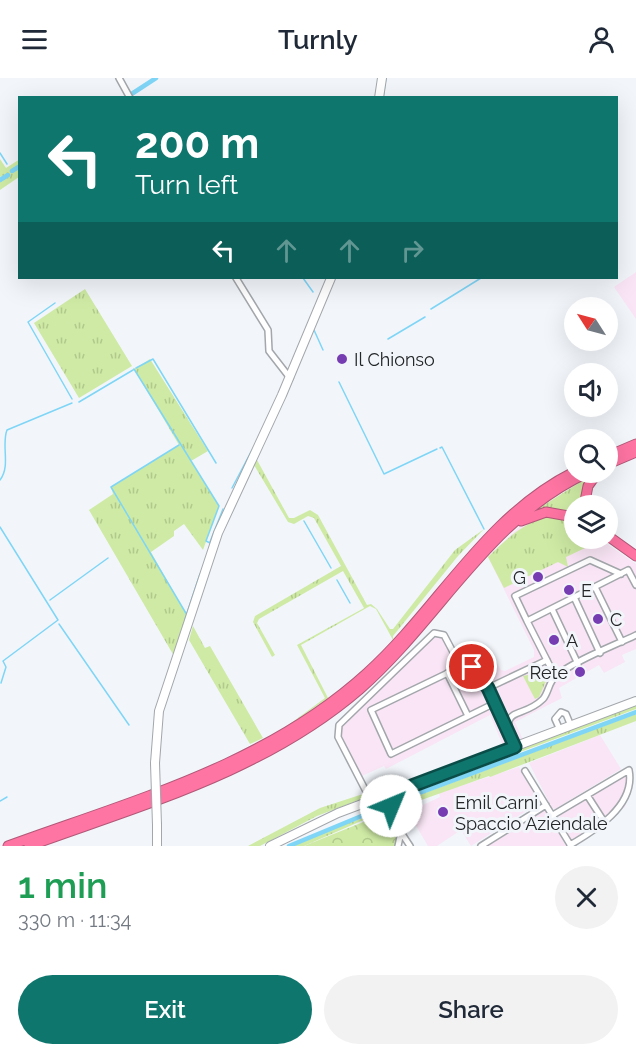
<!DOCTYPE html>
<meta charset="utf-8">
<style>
body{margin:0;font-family:Raleway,sans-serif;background:#f2f2f3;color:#1f2937;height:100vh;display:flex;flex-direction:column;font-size:22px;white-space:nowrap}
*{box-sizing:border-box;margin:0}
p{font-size:20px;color:#747a83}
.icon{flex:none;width:33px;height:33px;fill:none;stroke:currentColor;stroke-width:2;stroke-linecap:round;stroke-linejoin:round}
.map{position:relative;height:768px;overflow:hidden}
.panel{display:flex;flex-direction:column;background:#fff;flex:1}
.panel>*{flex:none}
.banner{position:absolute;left:18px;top:18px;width:600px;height:183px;border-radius:0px;box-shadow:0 6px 24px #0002;background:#0f766e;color:#fff;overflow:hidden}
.needle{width:39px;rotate:306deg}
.controls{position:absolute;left:564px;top:219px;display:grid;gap:12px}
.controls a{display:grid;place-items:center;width:54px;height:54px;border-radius:50%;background:#fff;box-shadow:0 6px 24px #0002;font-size:30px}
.pin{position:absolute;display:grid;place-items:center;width:51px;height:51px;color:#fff;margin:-26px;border:3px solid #fff;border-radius:50%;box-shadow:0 2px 6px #0007}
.me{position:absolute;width:66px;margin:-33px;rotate:45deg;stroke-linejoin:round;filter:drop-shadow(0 0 4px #0008)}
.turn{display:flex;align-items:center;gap:21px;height:126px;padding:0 18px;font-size:27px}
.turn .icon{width:78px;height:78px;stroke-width:2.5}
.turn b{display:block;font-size:42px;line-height:51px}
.lanes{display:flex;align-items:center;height:57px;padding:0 18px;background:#0003;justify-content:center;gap:30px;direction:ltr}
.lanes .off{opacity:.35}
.round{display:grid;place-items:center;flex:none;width:63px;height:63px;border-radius:32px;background:#f2f2f3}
.head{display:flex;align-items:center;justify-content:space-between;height:102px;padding:0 18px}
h1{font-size:36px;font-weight:600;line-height:45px;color:#1e9e55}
.button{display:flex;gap:12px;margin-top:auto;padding:12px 18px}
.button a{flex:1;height:69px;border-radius:36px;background:#0f766e;color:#fff;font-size:24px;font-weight:600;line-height:69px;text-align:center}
.button a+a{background:#f2f2f3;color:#1f2937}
header{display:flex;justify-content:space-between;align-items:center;height:78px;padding:0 18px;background:#fff;font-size:27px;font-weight:600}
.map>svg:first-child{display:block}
.industrial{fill:#f9e5f5}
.grass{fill:url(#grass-tufts)}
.park{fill:url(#park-crowns)}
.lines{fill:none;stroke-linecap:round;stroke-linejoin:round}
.stream{stroke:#7fd5f6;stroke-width:1.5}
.canal{stroke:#7fd5f6;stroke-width:4.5}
.street-casing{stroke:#a3a7ab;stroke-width:8}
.secondary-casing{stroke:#a3a7ab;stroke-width:10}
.highway-casing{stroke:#b15877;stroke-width:11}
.street{stroke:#fff;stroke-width:5}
.secondary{stroke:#fff;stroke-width:8}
.highway{stroke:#fe74a2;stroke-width:9}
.secondary-bridge-casing{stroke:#a3a7ab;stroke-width:10;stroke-linecap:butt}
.secondary-bridge{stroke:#fff;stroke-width:8}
.route-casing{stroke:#0a4d48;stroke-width:15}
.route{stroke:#0f766e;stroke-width:10}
.poi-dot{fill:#763cb2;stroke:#f2f6fb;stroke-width:2}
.labels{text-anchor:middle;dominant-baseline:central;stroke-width:6;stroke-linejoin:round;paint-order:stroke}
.poi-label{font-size:18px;fill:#232527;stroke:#f2f6fb;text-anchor:start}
</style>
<header><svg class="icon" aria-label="menu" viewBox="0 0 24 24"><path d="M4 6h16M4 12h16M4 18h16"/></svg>Turnly<svg class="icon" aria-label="person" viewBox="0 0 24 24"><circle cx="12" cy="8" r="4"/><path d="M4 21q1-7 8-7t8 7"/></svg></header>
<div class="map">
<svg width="636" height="768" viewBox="0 0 636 768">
<defs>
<pattern id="grass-tufts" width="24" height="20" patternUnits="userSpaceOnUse" patternTransform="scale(1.5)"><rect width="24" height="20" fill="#ceeaa4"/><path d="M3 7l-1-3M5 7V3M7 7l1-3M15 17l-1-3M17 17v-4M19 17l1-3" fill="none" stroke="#b1c98d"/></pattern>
<pattern id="park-crowns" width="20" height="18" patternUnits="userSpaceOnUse" patternTransform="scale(1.5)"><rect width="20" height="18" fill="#ceeaa4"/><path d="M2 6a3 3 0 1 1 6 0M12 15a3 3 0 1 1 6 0" fill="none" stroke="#b1c98d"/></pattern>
</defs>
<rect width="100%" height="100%" fill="#f2f6fb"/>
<!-- industrial -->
<path class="industrial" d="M636 194V241L614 209Z
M544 440 574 446V460L600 461 636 486V571L622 577 625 584 604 595 599 587 559 610 562 620 515 644 523 662 504 670 490 637 386 691 384 688 362 698 340 654 344 645 438 555 455 582 469 577 495 582 501 592 505 593 534 579V572L488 479 519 449Z
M600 657 621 691 555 731 552 730 529 685Z
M519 689 537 719 534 728 471 768 461 752 437 768H428L408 734 440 719 439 715Z
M626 695 632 706 625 729 571 762 559 741 560 737Z
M545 731 566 768H484Z"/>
<!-- grass -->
<path class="grass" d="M0 81 6 90 20 81 19 99 0 112V103L7 97 0 99Z
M85 211 132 288 79 320 34 245Z
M150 281 208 373 191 383 219 428 203 472 184 446 174 453V458L151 474 186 536 174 578 89 432 113 416 111 409 179 367 134 291Z
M257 382 289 440H294L310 432 318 437 367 527 371 526 377 531 390 551H393L455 472 484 451 458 478 393 558V562L376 531 370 528 301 567 328 620 279 654 325 620 297 567 364 530 343 493 259 541 257 545 275 577 272 579 253 544 255 538 341 488 314 440 308 438 294 446 288 444 254 387Z
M593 396 582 427 574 428V436L556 431 533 434Z
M554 438 574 446V460L602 462 566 479 568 489 558 484 504 510 488 479C509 459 524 443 554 438Z
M193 548 205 570 210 568 263 660 250 666 189 562Z
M541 594 547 601 539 619 535 621 523 598Z
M636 625V631L401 718 403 713Z
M636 636V643L490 699 489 698 410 726 406 733 399 736 396 734 398 725Z
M363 716 367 719 317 738 260 768H248L320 730Z
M382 734 304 768H294L333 750Z"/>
<!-- park -->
<path class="park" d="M383 736 399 761 396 768H304Z"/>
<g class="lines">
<!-- stream -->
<path class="stream" d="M383 20 386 0
M0 75 7 86
M303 200 313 214
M55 225 28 244 72 321
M431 231 481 200
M314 252 323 272
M388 261 425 239
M136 290 153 281 216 385
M134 291 219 428 206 463 210 465
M339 304 384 396 437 371
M79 324 133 292
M179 367 111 409 187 537
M440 370 442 369 484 451
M0 402C11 388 1 367 7 352L72 325
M232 410 252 372
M304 443 331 490
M0 449 58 542 3 583 6 589 1 605
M210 464 223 431
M337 502 350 525
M50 522 108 480
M185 541 200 496
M59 546 129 647
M0 723 7 719"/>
<!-- canal -->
<path class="canal" d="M130 17 156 0
M12 93 20 88
M0 102 8 97
M398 723 636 634
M289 768 376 732"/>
<!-- street casing -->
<g class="street-casing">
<path id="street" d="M119 0 130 20
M236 200 268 252 269 273 290 300
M595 509 622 564
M574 519 600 575
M552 531 578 586
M527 543 515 518 590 482 621 496
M447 595 468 638
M555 598 527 543 628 492 636 507
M488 610 495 625 391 676 371 632 454 592 472 589 488 610 547 582
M495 625 507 649
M560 652 555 641 561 634 566 636 571 648
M515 669C497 625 521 643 543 621 549 614 549 602 557 597 576 582 613 568 636 557
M525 693 571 768
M587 717 605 745
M371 723 338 659 339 647 434 555 444 557 453 574 464 572
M385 730 410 768
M553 737 629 692C636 728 594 753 570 767
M398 768 401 754
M481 768 546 727"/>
</g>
<!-- secondary casing -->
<g class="secondary-casing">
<path id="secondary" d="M379 20 382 0
M155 685 159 633 218 455 282 317 331 200
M371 724 389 729 401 712
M157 747V768
M270 768 338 735 636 623"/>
</g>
<!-- highway casing -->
<g class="highway-casing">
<path id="highway" d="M608 378 636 366
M608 386 636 374
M584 428 588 408 598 394
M521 443 546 434 574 439
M608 458 636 478
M8 768C134 722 266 687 367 595 439 530 484 439 574 394
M29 768C144 726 265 693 360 611 440 541 488 440 589 394"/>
</g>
<!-- street -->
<use href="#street" class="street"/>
<!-- secondary -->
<use href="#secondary" class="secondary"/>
<!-- highway -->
<use href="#highway" class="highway"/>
<!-- secondary-bridge casing -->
<g class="secondary-bridge-casing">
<path id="secondary-bridge" d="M155 685 157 747"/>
</g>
<!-- secondary-bridge -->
<use href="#secondary-bridge" class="secondary-bridge"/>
</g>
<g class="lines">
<!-- route casing -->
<g class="route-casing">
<path id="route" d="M391 728 401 712 515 669 488 610 472 589"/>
</g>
<!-- route -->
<use href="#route" class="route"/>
</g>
<!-- markers -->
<g class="poi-dot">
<circle cx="342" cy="281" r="6"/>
<circle cx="538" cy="499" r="6"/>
<circle cx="569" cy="512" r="6"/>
<circle cx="598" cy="541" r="6"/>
<circle cx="554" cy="562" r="6"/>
<circle cx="580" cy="594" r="6"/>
<circle cx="443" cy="734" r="6"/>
</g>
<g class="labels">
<!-- poi labels -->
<g class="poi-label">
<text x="354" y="281">Il Chionso</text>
<text x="526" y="499" text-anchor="end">G</text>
<text x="581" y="512">E</text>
<text x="610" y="541">C</text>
<text x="566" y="562">A</text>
<text x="568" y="594" text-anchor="end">Rete</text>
<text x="455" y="724">Emil Carni<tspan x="455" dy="21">Spaccio Aziendale</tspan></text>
</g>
</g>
</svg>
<div class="controls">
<a><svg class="needle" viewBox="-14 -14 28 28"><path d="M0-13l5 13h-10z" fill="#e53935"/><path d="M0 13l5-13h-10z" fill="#747a83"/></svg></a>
<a><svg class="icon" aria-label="sound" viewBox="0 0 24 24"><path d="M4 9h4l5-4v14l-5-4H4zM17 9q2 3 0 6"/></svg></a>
<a><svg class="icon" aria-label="search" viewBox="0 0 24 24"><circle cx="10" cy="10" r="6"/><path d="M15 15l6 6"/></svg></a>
<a><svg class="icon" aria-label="layers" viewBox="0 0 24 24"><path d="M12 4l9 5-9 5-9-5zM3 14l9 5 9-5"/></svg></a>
</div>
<div class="pin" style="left:472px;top:589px;background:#d93025"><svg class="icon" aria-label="arrive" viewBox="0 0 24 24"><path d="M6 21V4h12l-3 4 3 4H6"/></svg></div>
<svg class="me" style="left:391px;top:728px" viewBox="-20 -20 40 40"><circle r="19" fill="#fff"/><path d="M0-13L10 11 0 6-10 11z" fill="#0f766e"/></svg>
<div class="banner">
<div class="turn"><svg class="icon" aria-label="left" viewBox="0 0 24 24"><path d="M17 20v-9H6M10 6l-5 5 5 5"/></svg><div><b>200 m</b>Turn left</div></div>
<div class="lanes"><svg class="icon" aria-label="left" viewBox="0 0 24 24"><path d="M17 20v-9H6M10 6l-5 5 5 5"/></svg><svg class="icon off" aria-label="ahead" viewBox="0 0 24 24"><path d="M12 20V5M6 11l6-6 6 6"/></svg><svg class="icon off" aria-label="ahead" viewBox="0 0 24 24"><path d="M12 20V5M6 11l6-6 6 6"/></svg><svg class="icon off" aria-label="right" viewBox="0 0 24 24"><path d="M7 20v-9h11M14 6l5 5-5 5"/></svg></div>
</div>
</div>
<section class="panel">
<div class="head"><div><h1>1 min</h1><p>330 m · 11:34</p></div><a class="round"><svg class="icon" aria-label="close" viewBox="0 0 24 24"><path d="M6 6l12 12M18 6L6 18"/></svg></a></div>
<div class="button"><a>Exit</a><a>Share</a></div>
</section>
